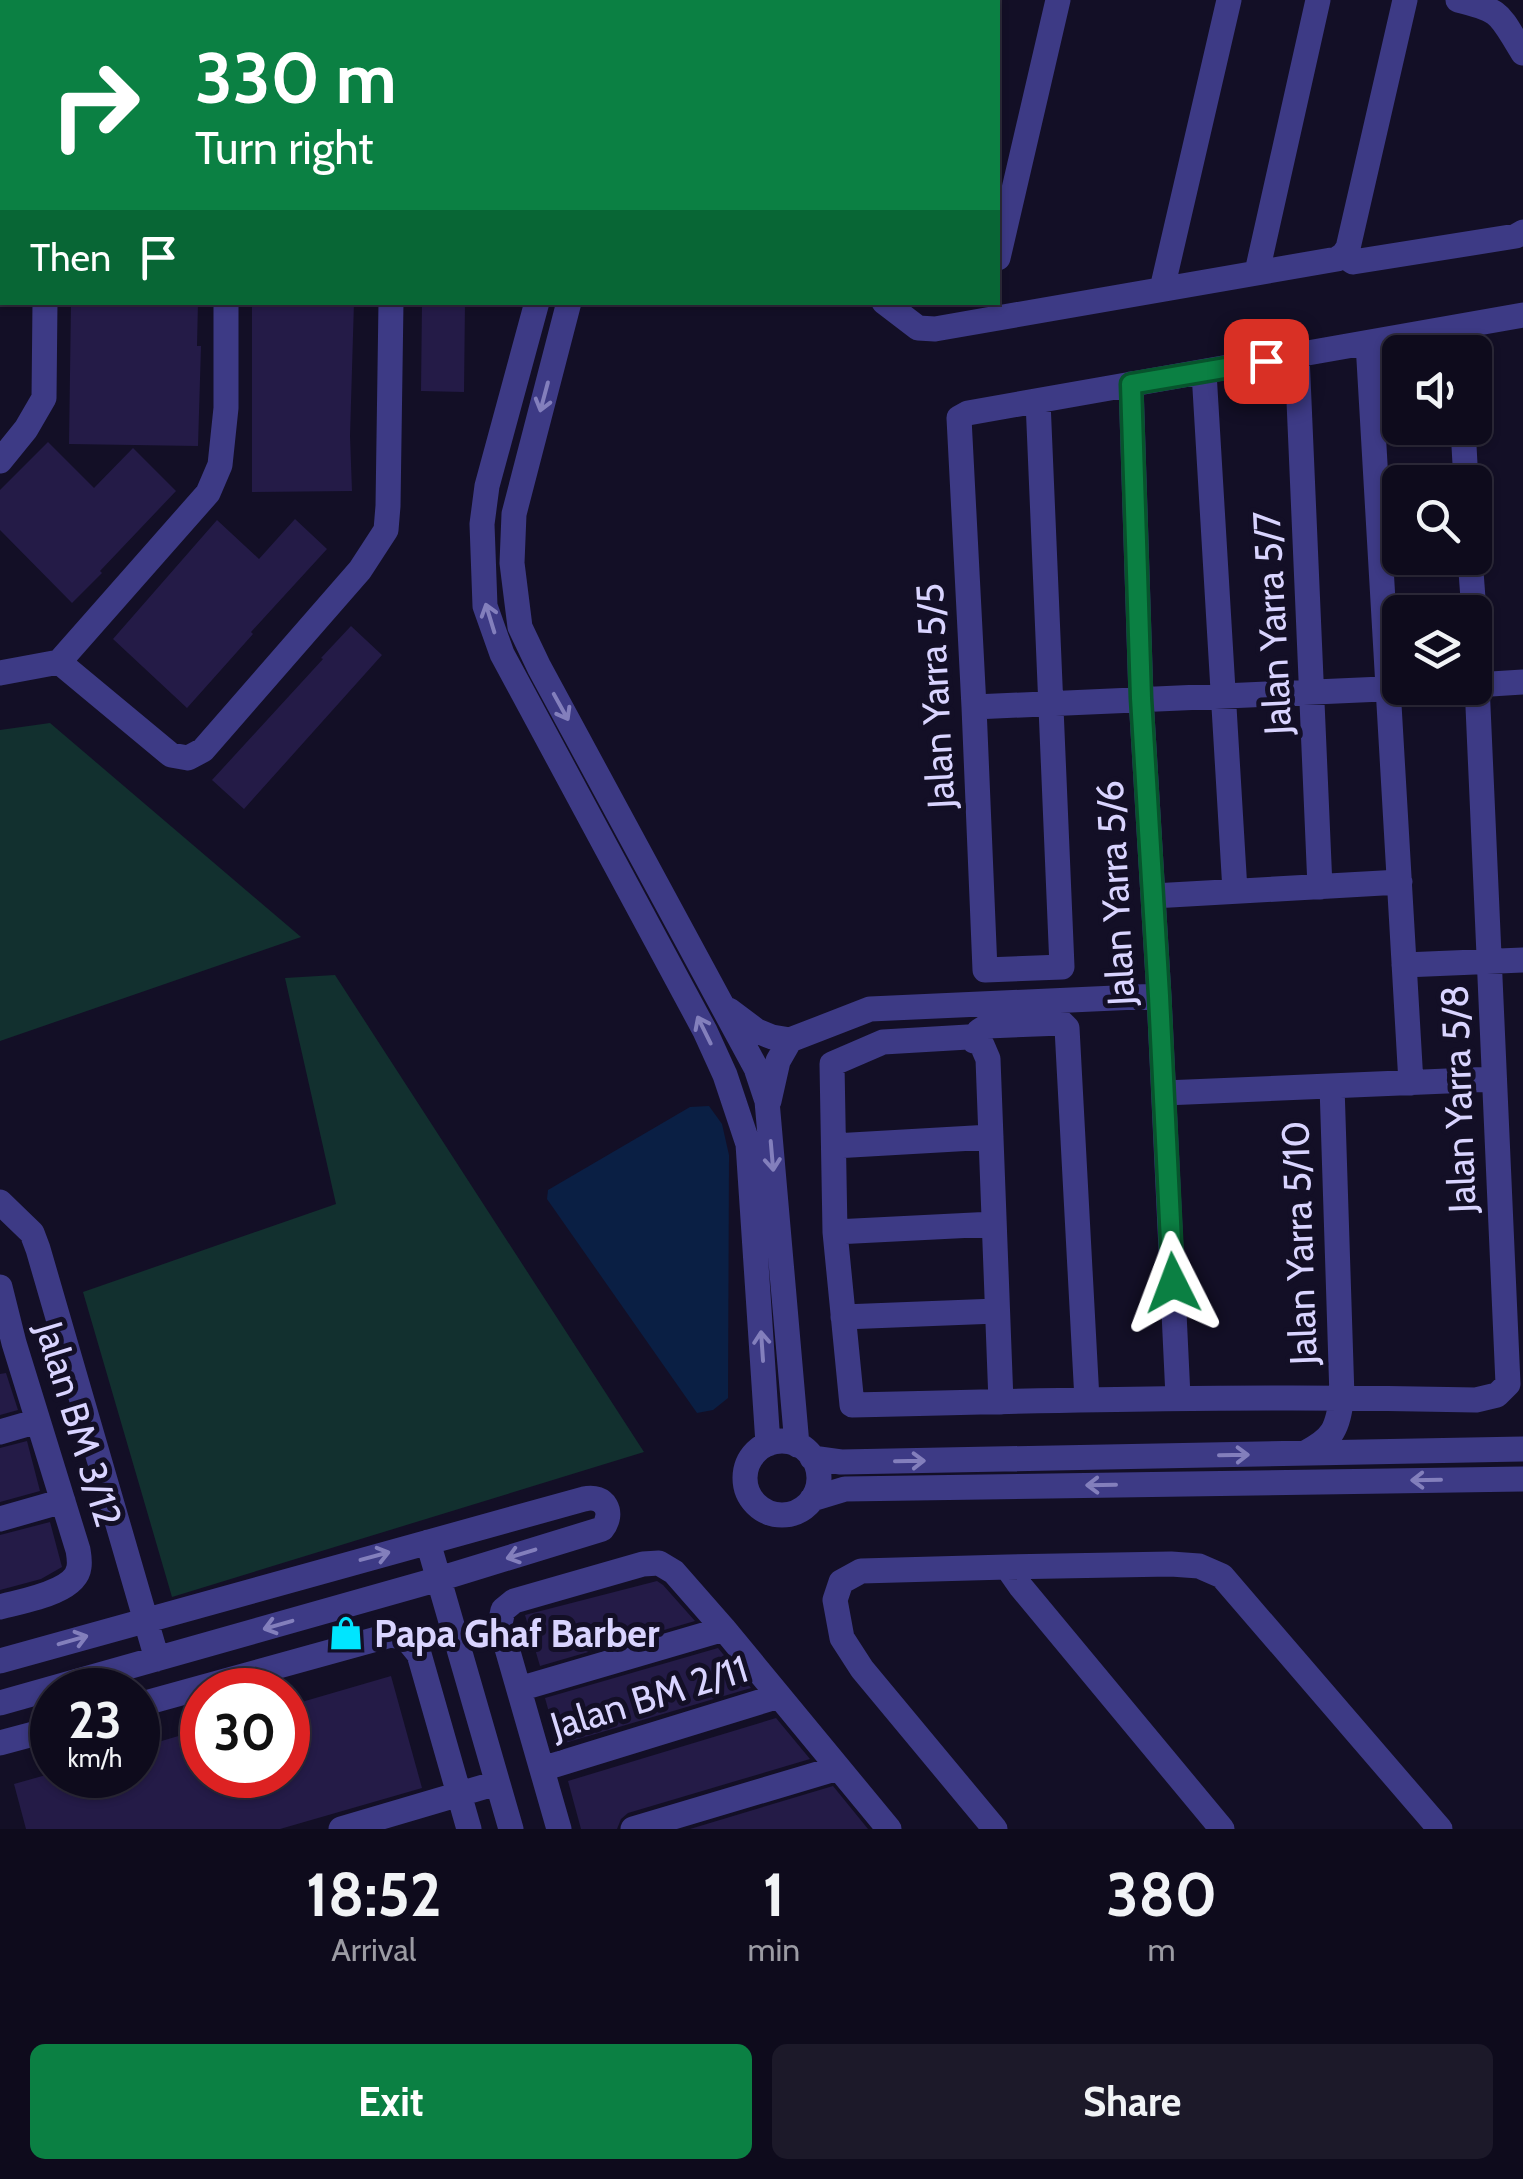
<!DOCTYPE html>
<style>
body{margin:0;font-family:Cabin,sans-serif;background:#1c1929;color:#f1f3f6;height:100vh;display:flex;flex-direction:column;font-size:38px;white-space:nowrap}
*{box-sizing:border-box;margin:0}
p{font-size:32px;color:#9b9ba3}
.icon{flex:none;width:55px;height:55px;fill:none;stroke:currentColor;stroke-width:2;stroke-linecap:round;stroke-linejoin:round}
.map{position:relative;height:1829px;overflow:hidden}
.side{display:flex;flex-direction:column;background:#0e0b1c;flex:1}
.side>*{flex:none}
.top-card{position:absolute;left:0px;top:0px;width:1000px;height:305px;box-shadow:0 2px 8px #0004,0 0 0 2px #2e2b3b;background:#0b8043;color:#fff;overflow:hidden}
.tools{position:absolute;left:1382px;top:335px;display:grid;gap:20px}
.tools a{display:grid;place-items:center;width:110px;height:110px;border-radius:15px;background:#0e0b1c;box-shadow:0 2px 8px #0004,0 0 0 2px #2e2b3b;font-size:50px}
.speed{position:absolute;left:30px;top:1668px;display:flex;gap:20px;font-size:50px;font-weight:700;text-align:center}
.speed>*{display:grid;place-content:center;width:130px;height:130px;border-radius:50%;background:#0e0b1c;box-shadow:0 2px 8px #0004,0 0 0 2px #2e2b3b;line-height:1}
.speed small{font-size:25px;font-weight:400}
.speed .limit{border:15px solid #d22;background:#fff;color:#111}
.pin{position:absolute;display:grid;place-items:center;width:85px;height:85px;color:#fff;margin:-42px;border-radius:20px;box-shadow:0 5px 15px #0006}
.me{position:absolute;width:110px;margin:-55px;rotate:357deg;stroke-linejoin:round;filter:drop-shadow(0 0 8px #0008)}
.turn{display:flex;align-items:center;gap:35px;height:210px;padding:0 30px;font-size:45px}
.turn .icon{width:130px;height:130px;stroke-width:2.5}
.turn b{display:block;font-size:70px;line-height:85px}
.then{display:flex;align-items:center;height:95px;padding:0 30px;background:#0003;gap:20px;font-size:38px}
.eta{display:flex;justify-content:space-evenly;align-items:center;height:170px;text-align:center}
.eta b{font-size:60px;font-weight:700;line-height:70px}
.primary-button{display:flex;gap:20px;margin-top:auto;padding:20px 30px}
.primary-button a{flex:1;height:115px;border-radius:15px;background:#0b8043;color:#fff;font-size:40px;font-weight:700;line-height:115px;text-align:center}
.primary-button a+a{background:#1c1929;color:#f1f3f6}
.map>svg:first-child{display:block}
.green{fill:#12302f}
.water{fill:#0a1f44}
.building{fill:#241b47}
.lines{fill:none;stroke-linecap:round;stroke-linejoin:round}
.minor{stroke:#3d3a85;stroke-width:25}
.oneway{stroke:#837fbc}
.route-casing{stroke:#07532c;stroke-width:25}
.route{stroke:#0b8043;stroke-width:18}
.labels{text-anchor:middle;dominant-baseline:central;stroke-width:10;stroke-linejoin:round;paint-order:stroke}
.street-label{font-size:38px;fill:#d9d4ff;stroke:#130f26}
.poi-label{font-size:38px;font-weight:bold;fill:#d9d4ff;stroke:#130f26;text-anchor:start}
</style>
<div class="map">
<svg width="1523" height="1829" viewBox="0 0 1523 1829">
<rect width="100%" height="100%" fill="#130f26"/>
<!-- green -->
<path class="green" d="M50 723 301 937 0 1041V730Z
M335 975 644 1452 172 1597 83 1292 336 1204 285 978Z"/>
<!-- water -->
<path class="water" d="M709 1106 722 1124 729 1155 728 1398 713 1410 697 1413 547 1199 548 1190 690 1107Z"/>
<!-- building -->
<path class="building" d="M71 302H198L197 346H201L198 446 69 444Z
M252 302H354L350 436 352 491 252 492Z
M422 302H465L464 392 421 391Z
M48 442 94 488 133 448 176 491 100 571 102 573 72 603 0 530V490Z
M295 519 327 549 251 632 253 634 187 708 113 639 217 520 259 559Z
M351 626 382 655 244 809 212 780 323 659 321 658Z
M6 1373 18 1410 0 1415V1374Z
M27 1441 40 1491 0 1502V1448Z
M50 1522 62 1567 41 1579 0 1590V1535Z
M657 1581 663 1585 695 1621 540 1666 525 1615Z
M718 1648 751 1688 558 1745 545 1698Z
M391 1676 422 1788 280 1829H26L14 1784 46 1775H138V1748L202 1729V1775H288V1706Z
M776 1718 810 1759 628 1813 621 1819 617 1829H581L568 1781Z
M833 1786 868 1829H690Z"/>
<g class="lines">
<!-- minor -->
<path class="minor" d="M1458 0C1504 11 1499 15 1523 53
M46 2V0
M226 2V0
M394 2V0
M617 2 618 0
M648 2V0
M703 2 704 0
M793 2 794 0
M882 2 883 0
M973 2 974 0
M0 153H2
M1343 255 1353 262 1516 236 1523 232
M998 258 1058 0
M1257 272 1318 0
M1162 289 1229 0
M537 302 487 486 482 524 485 606 502 654 705 1031 725 1075 748 1144 768 1444
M569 302 514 514 512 563 520 627 539 667 756 1068 767 1101 797 1445
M884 302 918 328 935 329 1337 259 1343 255 1348 248 1405 0
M1458 327 1459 352
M1368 343 1411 1083
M1297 355 1320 887
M1204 372 1235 891
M1131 384 1141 698 1159 996 1178 1397
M1038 401 1062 967 985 970 974 707 959 418 968 413 1523 315
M1463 428 1466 482
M0 461 26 429 44 398 45 302
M1470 558 1474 612
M59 662 171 755 188 758 203 750 360 570 386 530 388 506 391 302
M0 673 59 662 208 493 220 465 226 408V302
M1475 685 1523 682
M974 707 1405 688
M1153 896 1400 882
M1404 965 1523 960
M729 1010 757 1031 772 1037 790 1040 870 1009 1159 996
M974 1041 979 1031 987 1026 1062 1023 1067 1028 1087 1400
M1164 1093 1494 1079
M769 1101 778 1061 790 1040
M834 1146 991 1137
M0 1202 32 1233 38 1249 157 1659
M835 1232 994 1224
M0 1287 14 1343 78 1550C79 1556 80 1561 79 1567 76 1593 21 1601 0 1607
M843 1317 997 1311
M1001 1402 988 1059 982 1045 968 1037 883 1042 832 1064 835 1232 852 1405C1060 1400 1268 1395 1476 1400L1497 1395 1508 1384 1475 639
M0 1432 38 1421
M745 1478a37 37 0 1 1 74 0a37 37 0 1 1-74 0Z
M1305 1453C1334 1438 1337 1429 1342 1397L1332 1086
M812 1458 841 1462 1523 1449
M812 1499 845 1489 1523 1479
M0 1519 63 1501
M428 1542 511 1829
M1007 1567 1171 1564 1199 1566 1222 1576 1440 1829
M0 1661 584 1499C605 1494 615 1513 602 1529L439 1579 0 1703
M519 1689 724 1629
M138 1705 391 1635 406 1638 419 1654 469 1829
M0 1743 52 1729
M542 1769 779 1696
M341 1829 497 1783
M559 1829 500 1624 503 1610 514 1601 643 1564 659 1563 674 1572 724 1629 889 1829
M633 1829 838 1768
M995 1829 862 1669 842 1638 835 1600 841 1582 861 1571 1007 1567 1021 1587 1222 1829"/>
</g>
<!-- one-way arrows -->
<defs><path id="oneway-shaft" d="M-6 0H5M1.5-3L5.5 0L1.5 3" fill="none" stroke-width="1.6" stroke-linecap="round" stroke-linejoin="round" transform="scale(2.5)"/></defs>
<g class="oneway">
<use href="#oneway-shaft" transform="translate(544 397) rotate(105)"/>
<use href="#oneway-shaft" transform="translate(490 618) rotate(-107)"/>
<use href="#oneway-shaft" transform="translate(561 707) rotate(61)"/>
<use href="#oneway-shaft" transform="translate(704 1030) rotate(-116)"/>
<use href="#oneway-shaft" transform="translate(772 1156) rotate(85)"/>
<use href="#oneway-shaft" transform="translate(762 1346) rotate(-94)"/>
<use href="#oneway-shaft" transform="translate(1234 1455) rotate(-1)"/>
<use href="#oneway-shaft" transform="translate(910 1461) rotate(-1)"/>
<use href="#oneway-shaft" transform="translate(1426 1480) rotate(179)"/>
<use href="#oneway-shaft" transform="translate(1101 1485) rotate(179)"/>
<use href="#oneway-shaft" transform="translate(521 1554) rotate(163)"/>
<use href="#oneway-shaft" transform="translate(375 1556) rotate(-15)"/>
<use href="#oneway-shaft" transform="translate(278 1625) rotate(164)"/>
<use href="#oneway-shaft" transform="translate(73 1640) rotate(-16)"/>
</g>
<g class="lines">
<!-- route casing -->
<g class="route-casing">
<path id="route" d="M1173 1283 1159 996 1141 698 1131 384 1266 361"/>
</g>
<!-- route -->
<use href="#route" class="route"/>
</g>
<!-- icons -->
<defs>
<g id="shop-bare" transform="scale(2.7)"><path d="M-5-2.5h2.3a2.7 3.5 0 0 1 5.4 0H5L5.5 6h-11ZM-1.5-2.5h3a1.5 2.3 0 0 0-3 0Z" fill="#00e5ff" stroke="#130f26" stroke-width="2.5" paint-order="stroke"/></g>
</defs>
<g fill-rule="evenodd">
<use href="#shop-bare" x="346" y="1633"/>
</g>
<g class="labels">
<!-- street labels -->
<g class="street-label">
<text transform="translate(1272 623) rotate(-93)">Jalan Yarra 5/7</text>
<text transform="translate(935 696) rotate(-93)">Jalan Yarra 5/5</text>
<text transform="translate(1115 893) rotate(-93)">Jalan Yarra 5/6</text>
<text transform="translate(1458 1099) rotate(-92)">Jalan Yarra 5/8</text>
<text transform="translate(1299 1243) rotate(-92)">Jalan Yarra 5/10</text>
<text transform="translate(79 1424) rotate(73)">Jalan BM 3/12</text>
<text transform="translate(649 1697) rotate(-17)">Jalan BM 2/11</text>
</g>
<!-- poi labels -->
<g class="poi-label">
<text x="374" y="1633">Papa Ghaf Barber</text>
</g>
</g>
</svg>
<div class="tools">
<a><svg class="icon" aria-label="sound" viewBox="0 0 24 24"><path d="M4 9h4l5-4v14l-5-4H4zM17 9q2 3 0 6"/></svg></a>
<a><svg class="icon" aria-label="search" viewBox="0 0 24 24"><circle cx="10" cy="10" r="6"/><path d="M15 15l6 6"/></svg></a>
<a><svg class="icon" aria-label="layers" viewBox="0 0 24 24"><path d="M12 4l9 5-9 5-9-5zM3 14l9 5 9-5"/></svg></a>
</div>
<div class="speed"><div>23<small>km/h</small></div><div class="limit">30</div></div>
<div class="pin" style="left:1266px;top:361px;background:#d93025"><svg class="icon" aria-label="arrive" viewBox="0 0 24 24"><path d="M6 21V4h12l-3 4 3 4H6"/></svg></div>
<svg class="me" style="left:1173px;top:1283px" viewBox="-20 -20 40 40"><path d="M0-17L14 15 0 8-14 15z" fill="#0b8043" stroke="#fff" stroke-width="4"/></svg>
<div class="top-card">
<div class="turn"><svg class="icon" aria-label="right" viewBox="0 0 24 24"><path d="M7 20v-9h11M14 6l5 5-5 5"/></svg><div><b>330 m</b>Turn right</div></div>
<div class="then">Then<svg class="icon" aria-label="arrive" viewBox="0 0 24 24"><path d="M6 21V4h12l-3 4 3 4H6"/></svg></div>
</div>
</div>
<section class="side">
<div class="eta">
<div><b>18:52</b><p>Arrival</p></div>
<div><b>1</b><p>min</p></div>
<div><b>380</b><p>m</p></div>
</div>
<div class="primary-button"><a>Exit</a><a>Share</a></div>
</section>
